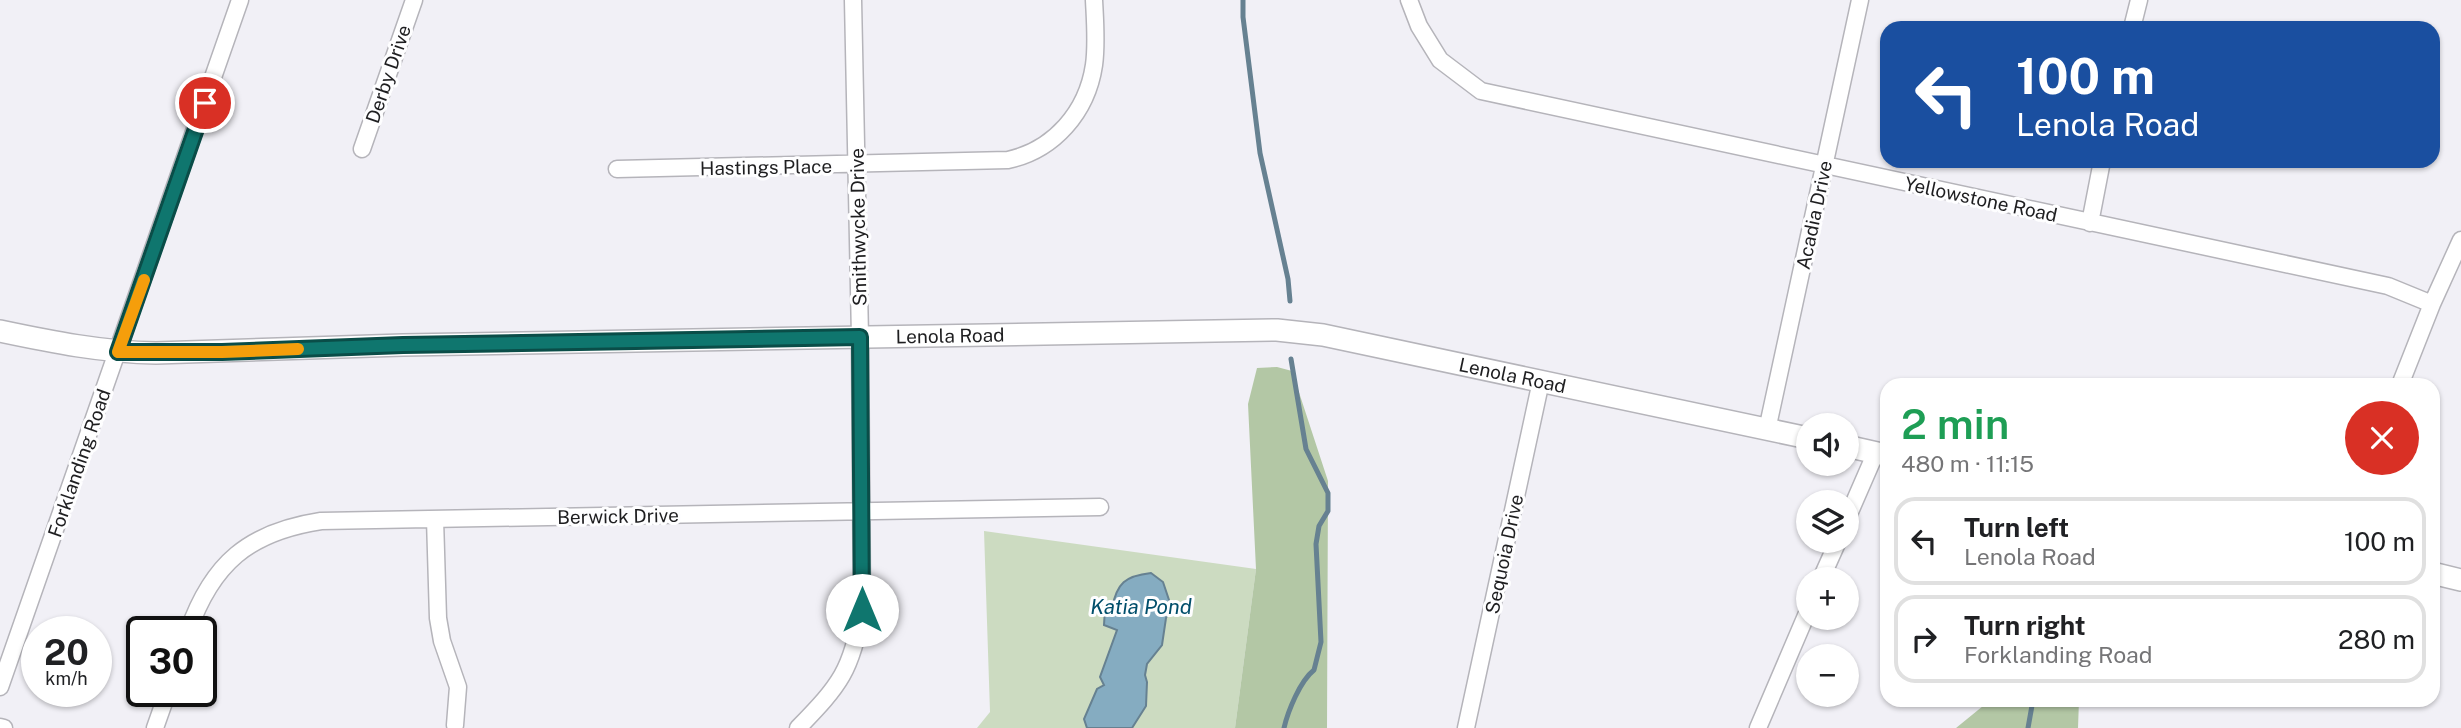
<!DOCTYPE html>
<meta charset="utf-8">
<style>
body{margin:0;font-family:"Public Sans",sans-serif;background:#f6f6f6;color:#202124;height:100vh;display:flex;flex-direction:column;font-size:26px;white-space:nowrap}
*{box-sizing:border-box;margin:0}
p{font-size:23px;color:#757577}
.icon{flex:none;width:38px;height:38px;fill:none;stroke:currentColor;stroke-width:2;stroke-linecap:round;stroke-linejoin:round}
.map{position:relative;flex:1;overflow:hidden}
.sheet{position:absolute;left:1880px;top:378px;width:560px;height:329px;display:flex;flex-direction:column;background:#fff;border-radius:21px;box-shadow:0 2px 5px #0004}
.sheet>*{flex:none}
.hud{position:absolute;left:1880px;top:21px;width:560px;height:147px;border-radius:21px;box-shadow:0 2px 5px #0004;background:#1a4fa0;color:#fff;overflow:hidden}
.fabs{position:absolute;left:1796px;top:413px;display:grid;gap:14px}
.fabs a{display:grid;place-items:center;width:63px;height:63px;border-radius:50%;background:#fff;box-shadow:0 2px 5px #0004;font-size:35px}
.speed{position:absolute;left:21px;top:616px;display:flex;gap:14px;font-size:35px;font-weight:700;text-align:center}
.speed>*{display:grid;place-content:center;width:91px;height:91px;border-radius:50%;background:#fff;box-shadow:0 2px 5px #0004;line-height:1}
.speed small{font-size:18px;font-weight:400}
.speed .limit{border:4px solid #111;border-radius:10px;background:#fff;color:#111}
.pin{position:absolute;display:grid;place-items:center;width:60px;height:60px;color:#fff;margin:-30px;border:4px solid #fff;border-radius:50%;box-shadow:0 2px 7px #0007}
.me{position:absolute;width:77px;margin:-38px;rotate:0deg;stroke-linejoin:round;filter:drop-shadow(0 0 5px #0008)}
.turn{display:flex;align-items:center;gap:24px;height:147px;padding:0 21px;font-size:32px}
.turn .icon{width:91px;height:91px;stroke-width:2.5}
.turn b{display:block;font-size:49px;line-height:60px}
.round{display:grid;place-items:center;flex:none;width:74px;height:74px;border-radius:37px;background:#f6f6f6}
.headline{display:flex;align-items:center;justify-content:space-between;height:119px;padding:0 21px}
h1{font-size:42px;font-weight:600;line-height:52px;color:#1e9e55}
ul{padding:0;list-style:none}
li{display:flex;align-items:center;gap:21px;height:88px;margin:0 14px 10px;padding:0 7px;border:4px solid #e0e0e0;border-radius:21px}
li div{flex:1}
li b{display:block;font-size:26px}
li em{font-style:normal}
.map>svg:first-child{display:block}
.green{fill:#ccdbc1}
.forest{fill:#b3c7a5}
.water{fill:#85acc1;stroke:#668191;stroke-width:2}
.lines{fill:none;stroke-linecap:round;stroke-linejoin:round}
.stream{stroke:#668191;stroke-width:5}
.minor-casing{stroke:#b5b4ba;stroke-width:19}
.secondary-casing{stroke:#b5b4ba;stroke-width:24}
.minor{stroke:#fff;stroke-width:16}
.secondary{stroke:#fff;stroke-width:21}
.route-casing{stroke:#0a4d48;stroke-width:18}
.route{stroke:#0f766e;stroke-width:12}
.slow{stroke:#f59e0b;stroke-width:12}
.labels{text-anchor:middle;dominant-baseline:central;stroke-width:6;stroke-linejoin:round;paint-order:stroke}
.street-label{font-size:19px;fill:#1e1e20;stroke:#fefeff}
.water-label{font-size:21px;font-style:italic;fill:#004e6b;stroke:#fefeff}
</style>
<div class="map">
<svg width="2461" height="728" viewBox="0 0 2461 728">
<rect width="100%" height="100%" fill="#f1f0f6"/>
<!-- green -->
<path class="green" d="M984 531 1256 569 1235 728H977L990 712Z"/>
<!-- forest -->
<path class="forest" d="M1277 367 1292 371 1328 481 1327 728H1235L1256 569 1248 404 1257 368Z
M1984 700H2079L2078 728H1956L1983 706Z"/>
<!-- water -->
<path class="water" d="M1151 573 1163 582 1171 606 1166 618 1162 645 1147 664 1145 675 1147 682 1146 706 1132 728H1087L1084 719 1097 689 1104 685 1100 677 1117 630 1104 625 1105 608H1112C1117 583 1125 576 1151 573Z"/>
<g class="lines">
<!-- stream -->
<path class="stream" d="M1243 0V17L1260 153 1288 279 1290 301
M1284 728C1288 711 1300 681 1314 670L1321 642 1316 544 1319 526 1328 511V493L1306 449 1291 359
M2028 728 2033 700"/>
<!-- minor casing -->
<g class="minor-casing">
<path id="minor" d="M1409 0 1419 26 1440 60 1481 91 2388 286 2432 304
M2132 28 2139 0
M362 149 414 0
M617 169 1008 160C1054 150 1087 112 1094 65 1097 44 1095 21 1094 0
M2090 223 2102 161
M2400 385 2432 304 2461 240
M1767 430 1860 0
M435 519 438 618 442 641 458 687 455 725
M1846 521 1876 452
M1821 579 1838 541
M188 632C212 563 249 532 321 521L1100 507
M0 687 240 0
M0 727 4 728
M155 728 168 691
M798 728C840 685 852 670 862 610L860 337 853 0
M1466 728 1541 381
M1758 728 1808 611"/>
</g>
<!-- secondary casing -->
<g class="secondary-casing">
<g id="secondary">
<path id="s1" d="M0 331C52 342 102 352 156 353L403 345 1277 330 1323 335 1808 438"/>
<path d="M1846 446 1886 455"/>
<path d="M2432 573 2461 580"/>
</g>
</g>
<!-- minor -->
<use href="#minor" class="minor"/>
<!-- secondary -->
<use href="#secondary" class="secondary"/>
</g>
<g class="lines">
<!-- route casing -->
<g class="route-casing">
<path id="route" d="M205 103 118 352H222L403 345 860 337 862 610"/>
</g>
<!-- route -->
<use href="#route" class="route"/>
<!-- slow -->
<path class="slow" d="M144 280 118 352H222L298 349"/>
</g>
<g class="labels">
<!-- street labels -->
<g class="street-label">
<text transform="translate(388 74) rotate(-71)">Derby Drive</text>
<text transform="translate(766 167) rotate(-1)">Hastings Place</text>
<text transform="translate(1981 199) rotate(12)">Yellowstone Road</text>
<text transform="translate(1814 215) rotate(-78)">Acadia Drive</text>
<text transform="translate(858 227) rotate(-91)">Smithwycke Drive</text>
<text stroke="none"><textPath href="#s1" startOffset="952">Lenola Road</textPath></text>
<text stroke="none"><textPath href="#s1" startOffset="1519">Lenola Road</textPath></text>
<text transform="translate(79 463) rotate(-71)">Forklanding Road</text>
<text transform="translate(618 516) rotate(-1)">Berwick Drive</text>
<text transform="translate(1504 554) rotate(-78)">Sequoia Drive</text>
</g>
<!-- water labels -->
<g class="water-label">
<text x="1141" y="606">Katia Pond</text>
</g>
</g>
</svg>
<div class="fabs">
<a><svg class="icon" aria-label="sound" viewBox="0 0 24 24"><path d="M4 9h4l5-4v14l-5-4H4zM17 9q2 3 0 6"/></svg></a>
<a><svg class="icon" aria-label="layers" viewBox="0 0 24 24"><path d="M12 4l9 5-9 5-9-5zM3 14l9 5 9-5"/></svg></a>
<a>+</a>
<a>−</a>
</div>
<div class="speed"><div>20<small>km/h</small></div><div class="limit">30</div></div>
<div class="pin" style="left:205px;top:103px;background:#d93025"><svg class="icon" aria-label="arrive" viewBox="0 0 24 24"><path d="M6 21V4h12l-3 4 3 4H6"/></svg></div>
<svg class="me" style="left:862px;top:610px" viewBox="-20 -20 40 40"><circle r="19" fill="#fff"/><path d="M0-13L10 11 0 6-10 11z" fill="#0f766e"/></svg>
<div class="hud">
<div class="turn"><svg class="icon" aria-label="left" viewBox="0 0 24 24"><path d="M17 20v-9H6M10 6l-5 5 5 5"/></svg><div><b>100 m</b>Lenola Road</div></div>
</div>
<section class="sheet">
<div class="headline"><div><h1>2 min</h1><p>480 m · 11:15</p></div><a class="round" style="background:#d93025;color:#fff"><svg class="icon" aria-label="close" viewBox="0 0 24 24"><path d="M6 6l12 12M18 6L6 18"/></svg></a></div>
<ul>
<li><svg class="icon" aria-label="left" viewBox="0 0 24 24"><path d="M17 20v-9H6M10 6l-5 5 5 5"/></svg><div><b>Turn left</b><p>Lenola Road</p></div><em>100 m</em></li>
<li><svg class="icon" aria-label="right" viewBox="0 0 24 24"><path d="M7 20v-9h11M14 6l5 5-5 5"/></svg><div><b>Turn right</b><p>Forklanding Road</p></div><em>280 m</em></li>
</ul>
</section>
</div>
